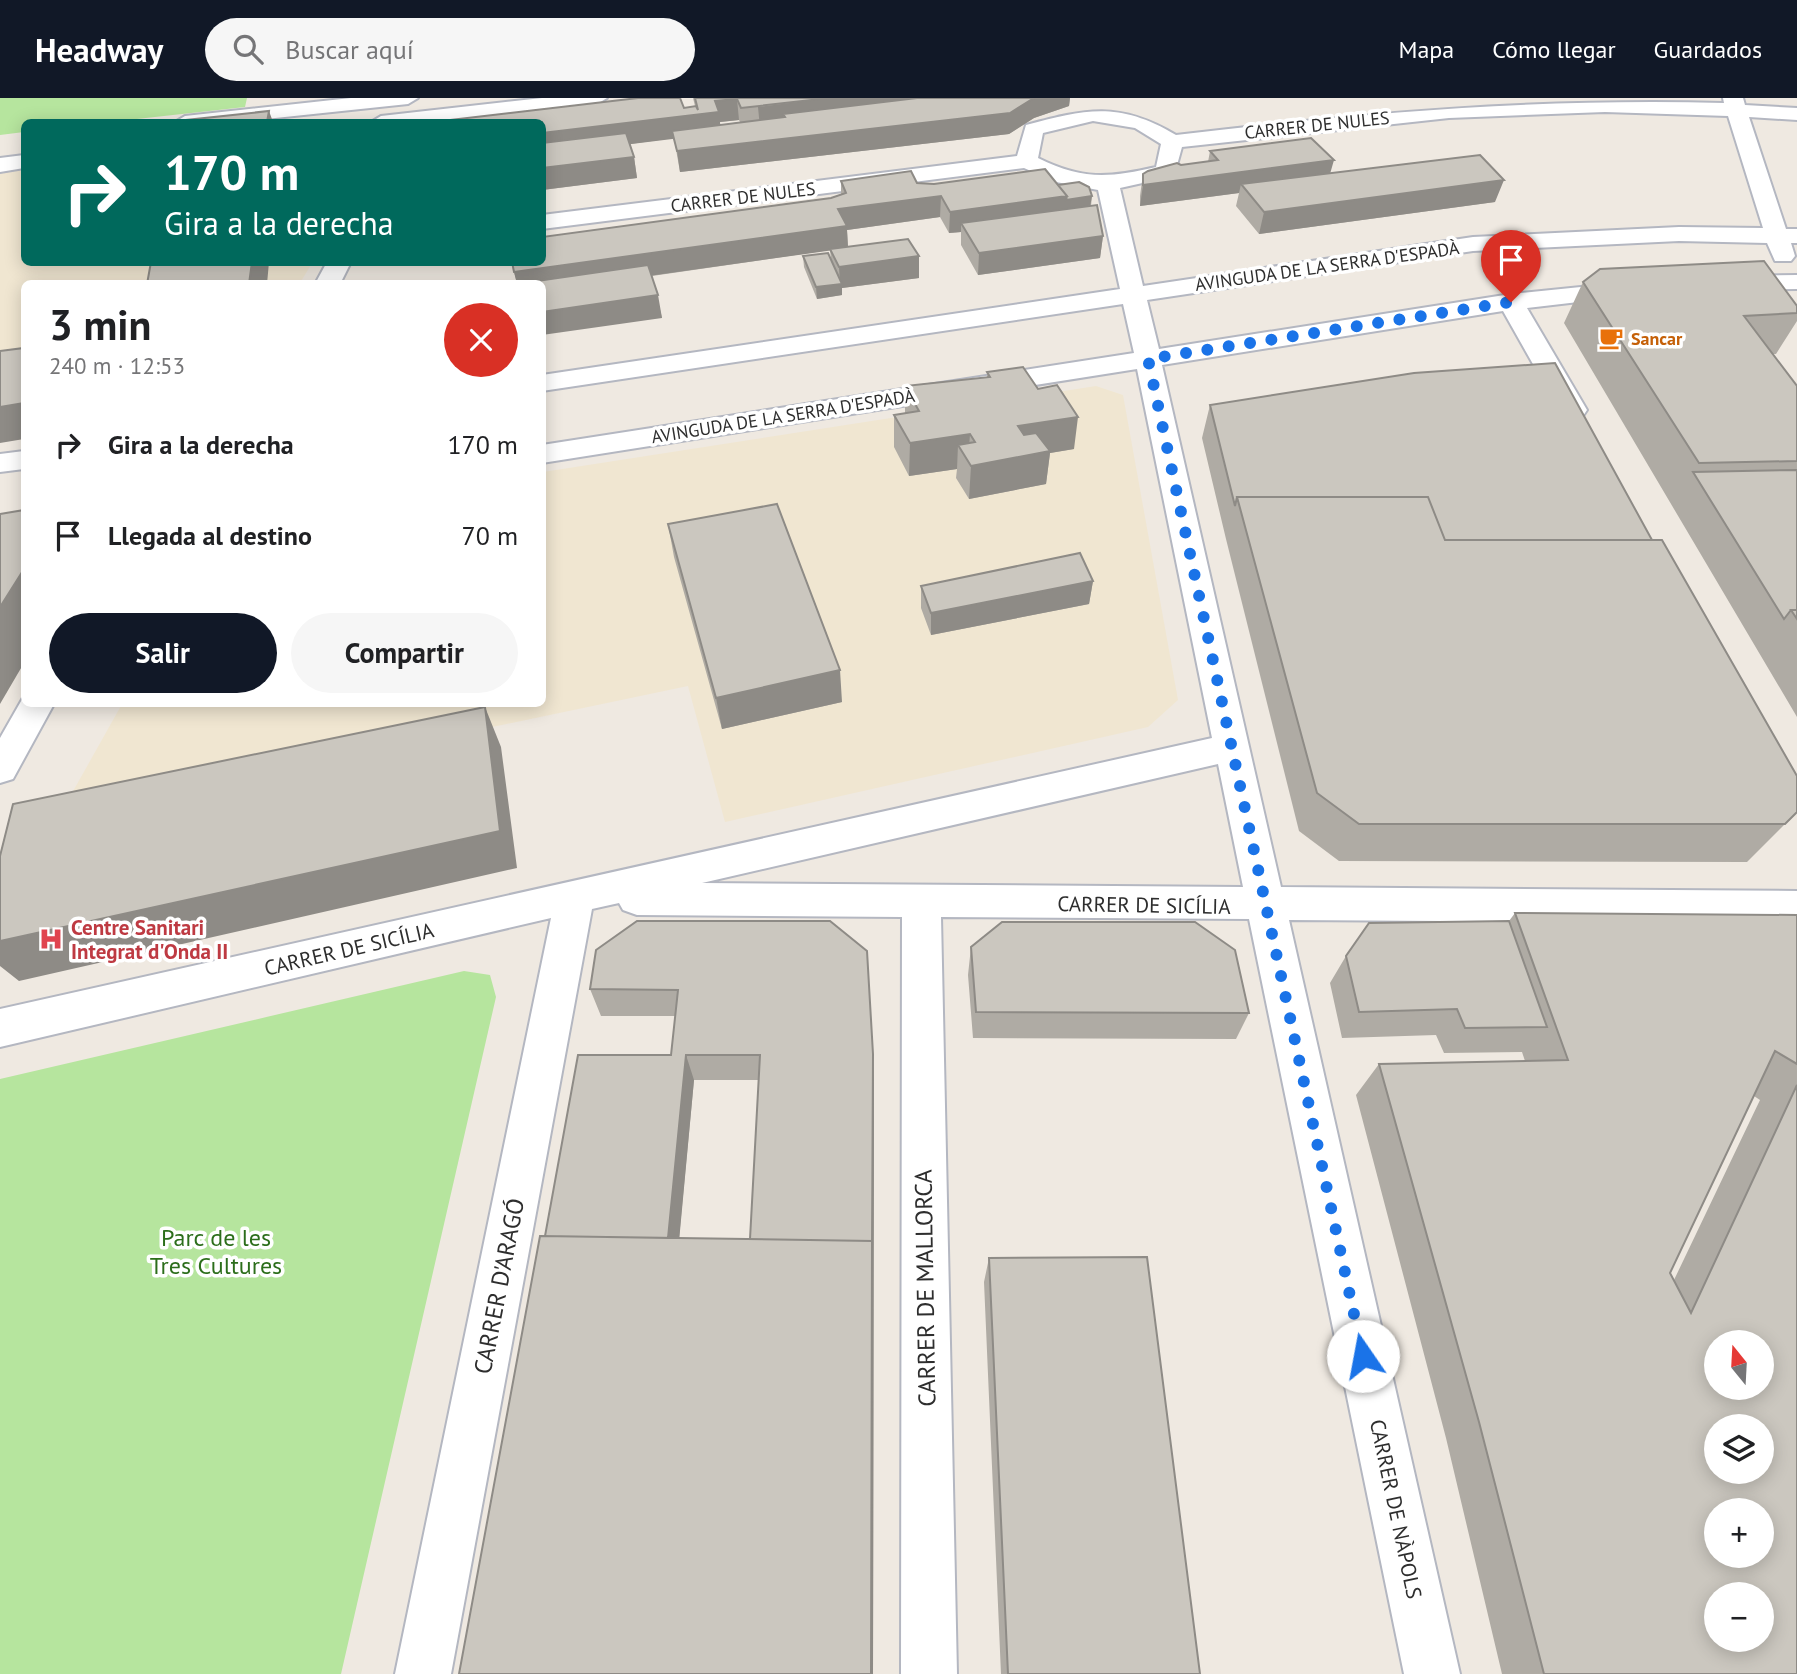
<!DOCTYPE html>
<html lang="es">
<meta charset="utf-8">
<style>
body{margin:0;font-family:"PT Sans",sans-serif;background:#f6f6f6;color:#202124;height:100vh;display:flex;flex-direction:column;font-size:26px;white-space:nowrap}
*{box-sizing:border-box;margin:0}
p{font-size:23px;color:#757577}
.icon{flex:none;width:38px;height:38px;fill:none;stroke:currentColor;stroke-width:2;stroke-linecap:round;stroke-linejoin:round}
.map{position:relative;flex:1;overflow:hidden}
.panel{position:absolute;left:21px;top:182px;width:525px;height:427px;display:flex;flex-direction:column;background:#fff;border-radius:10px;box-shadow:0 4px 18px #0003}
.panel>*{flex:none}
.top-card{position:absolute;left:21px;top:21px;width:525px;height:147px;border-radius:10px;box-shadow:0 4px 18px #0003;background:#00695c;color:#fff;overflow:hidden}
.needle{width:46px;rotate:342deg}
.fabs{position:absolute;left:1704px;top:1232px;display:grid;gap:14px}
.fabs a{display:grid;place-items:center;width:70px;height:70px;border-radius:50%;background:#fff;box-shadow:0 4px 18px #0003;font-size:35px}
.pin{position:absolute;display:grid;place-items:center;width:60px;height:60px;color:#fff;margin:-72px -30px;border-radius:50% 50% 50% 0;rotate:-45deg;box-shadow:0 0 7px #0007}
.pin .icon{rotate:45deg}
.me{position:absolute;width:77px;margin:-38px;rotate:348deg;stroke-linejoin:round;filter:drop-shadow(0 0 5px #0008)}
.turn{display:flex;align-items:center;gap:24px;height:147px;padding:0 28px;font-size:32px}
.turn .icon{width:91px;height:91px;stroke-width:2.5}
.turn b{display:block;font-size:49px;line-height:60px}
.round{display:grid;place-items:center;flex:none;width:74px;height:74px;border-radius:37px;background:#f6f6f6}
.overview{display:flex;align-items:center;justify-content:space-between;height:119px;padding:0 28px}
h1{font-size:42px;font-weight:700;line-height:52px}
.cta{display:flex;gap:14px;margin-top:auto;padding:14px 28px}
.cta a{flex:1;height:80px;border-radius:42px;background:#111827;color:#fff;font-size:28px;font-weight:700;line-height:80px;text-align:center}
.cta a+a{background:#f6f6f6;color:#202124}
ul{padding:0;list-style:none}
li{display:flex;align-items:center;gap:21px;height:91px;padding:0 28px}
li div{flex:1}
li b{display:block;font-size:26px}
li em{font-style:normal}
header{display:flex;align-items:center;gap:42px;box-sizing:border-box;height:98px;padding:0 35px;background:#111827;color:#fff}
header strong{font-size:33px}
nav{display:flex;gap:38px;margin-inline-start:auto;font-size:24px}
.search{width:490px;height:63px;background:#f6f6f6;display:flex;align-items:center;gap:18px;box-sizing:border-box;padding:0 24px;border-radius:38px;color:#757577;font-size:26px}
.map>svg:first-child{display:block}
.education{fill:#f0e6d1}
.green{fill:#b6e59e}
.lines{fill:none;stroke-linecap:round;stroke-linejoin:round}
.minor-casing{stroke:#b4b7c1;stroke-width:4}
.minor{fill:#fff;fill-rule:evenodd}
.wall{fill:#afaba4;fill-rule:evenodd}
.shaded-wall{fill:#8e8b86}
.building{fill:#cbc7bf;stroke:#8e8b86;stroke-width:2;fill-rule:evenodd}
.route{stroke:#1a73e8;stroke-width:12;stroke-dasharray:0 21.6}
.labels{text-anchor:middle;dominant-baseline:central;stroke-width:7;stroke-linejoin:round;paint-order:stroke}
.far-street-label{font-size:18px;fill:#2e2e2e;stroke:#fff}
.far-food-label{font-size:18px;font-weight:bold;fill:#c56008;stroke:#fff;text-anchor:start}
.street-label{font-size:21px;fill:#2e2e2e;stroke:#fff}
.health-label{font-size:21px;font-weight:bold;fill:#be3a42;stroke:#fff;text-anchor:start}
.near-park-label{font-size:24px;fill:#2c6e1b;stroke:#fff}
.near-street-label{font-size:24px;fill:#2e2e2e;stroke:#fff}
</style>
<header>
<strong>Headway</strong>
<div class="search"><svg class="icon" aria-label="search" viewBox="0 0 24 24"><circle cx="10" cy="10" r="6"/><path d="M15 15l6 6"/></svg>Buscar aquí</div>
<nav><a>Mapa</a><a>Cómo llegar</a><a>Guardados</a></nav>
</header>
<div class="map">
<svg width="1797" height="1576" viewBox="0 0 1797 1576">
<rect width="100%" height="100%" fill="#efe9e1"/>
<!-- education -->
<path class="education" d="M24 71V164L312 165 300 185 24 186V341L0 344V73Z
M1096 288 1123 297 1178 602 1148 629 725 724 688 588 58 720 122 606H542L543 374Z"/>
<!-- green -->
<path class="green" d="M0 0H247L245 9 110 24H24V34L0 37Z
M464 873 490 877 496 899 341 1576H0V981Z"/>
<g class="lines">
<!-- minor casing -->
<g class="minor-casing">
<path id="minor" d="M351 0H418L408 6 238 24H175L185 18Z
M542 0H607L597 6 433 24H371L381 18Z
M1723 0H1743L1745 7 1797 10V22L1749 19 1786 131H1797V145H1791L1795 158 1791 163H1775L1767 145 1679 143 1473 153 1147 202 1159 251 1511 196 1630 184 1639 186 1642 191 1639 196 1630 198 1527 210 1587 312 1583 318H1563L1559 312 1503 213 1162 267 1281 789 1797 793V825L1289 822 1460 1576H1404L1249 821 941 819 957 1576H901L902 819 637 817 623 812 619 805 592 811 451 1576H395L551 820 0 949V911L1212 640 1137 271 542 365V347L1134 255 1123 206 542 293V277L1120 191 1098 92 1056 84 1024 70 542 131V117L1017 58 1026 27C1086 11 1119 3 1176 37 1359 15 1540 0 1724 5ZM1605 14 1728 18 1763 130 1679 129 1473 139 1143 188 1120 90 1174 78 1182 49 1449 20ZM1093 23 1135 30 1161 46 1156 69C1109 80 1082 82 1038 60L1043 35ZM1218 666 1243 789 702 785Z
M24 57V70L0 74V60Z
M327 164H351L340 186H315Z
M1797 177V191L1729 192 1720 190 1717 185 1720 180 1729 178Z
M24 353V371L0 374V356Z
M24 598V606H54L13 681 0 685V640Z"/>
</g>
<!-- minor -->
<use href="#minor" class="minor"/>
</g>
<!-- wall -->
<path class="wall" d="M693 0H1070L1069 8 1034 20 1009 36 680 74 674 40 630 46 634 59 637 80 542 92 684 10 695 8ZM739 22 740 24 720 27V24Z
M1210 53 1330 75 1495 104 1259 136 1236 108 1239 95 1140 108V98L1143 76 1181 67 1208 64Z
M841 83 934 86 1058 87 1092 98 1091 108 1103 138 1100 160 978 177 961 147V134L949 135 940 119 847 132 848 148 919 158V180L842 190V197L817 201 804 169 803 158 831 161 830 152 652 178 662 220 517 185 514 174 831 100 841 96Z
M1583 184 1797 208V223L1776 256H1773L1797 288V619L1564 225Z
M987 274 1074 351 1050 355 1046 386 969 401 956 380 957 371 909 378 894 349V317L905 315V288L987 279Z
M1210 307 1797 714 1747 764 1339 763 1299 733 1226 441 1202 340Z
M668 426 842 604 722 631 674 459Z
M1093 483 1089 506 931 537 921 510V488Z
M1515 815 1797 817V1576H1502L1446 1340 1356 997 1379 966 1525 963 1522 954 1444 955 1436 937 1342 940 1330 885 1346 858 1509 823ZM1754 998 1760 1002 1674 1182 1670 1175Z
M971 849 1249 915 1236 941 973 940 968 877Z
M596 852 873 956 874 981 873 1576 545 1138 671 957 675 918H601L590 891ZM694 982H759L750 1141 679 1140Z
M989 1160 1200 1576H1001L984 1184Z"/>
<!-- shaded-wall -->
<path class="shaded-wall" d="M829 0H993L785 19 783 16V27L760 30 758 9Z
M1034 0H1070L1069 8 1034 20 1009 36 680 74 677 53Z
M737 1 739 22 720 24 721 35 542 57V35L716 14 715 3Z
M269 13 273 24H267Z
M634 59 637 80 542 92V70Z
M1334 62 1328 83 1241 86 1239 95 1140 108 1143 87Z
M1504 82 1495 104 1259 136 1264 114Z
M941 98 940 119 847 132 848 150 542 193 517 186 514 174 838 111Z
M1067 98H1092L1090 109 961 125V134L949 135 950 114Z
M1103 138 1100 160 978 177 979 155Z
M919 158V180L842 190V197L817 201 816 189 840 186 839 169Z
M252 164H269L267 186H249Z
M658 197 662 220 542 237V214Z
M24 305V341L0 345V309Z
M1078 319 1074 351 1050 355 1046 386 969 401 971 368 1018 328Z
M970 336 968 363 958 347 957 371 909 378 910 345Z
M24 471V565L0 606V509Z
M1093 483 1089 506 931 537V515Z
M840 572 842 604 722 631 716 600Z
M485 609 501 649 517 770 19 883 0 868V843Z
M873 956 874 981 873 1576H871Z
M686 957 694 982 677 1165 667 1146Z"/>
<!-- building -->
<path class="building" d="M638 0H680L684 10 696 8 698 12 695 0H829L741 10 737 1 715 3 719 14 542 35V24H433Z
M917 0H1034L1010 15 677 53 672 33 785 19 783 16Z
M269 13 267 24H177V23Z
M626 35 634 59 542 70V45Z
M1311 40 1334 62 1143 87V76L1148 73 1177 65 1181 67 1218 62 1210 53Z
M1480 57 1504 82 1264 114 1241 86Z
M1045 71 1067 98 950 114 941 98 838 111 847 128 514 174 512 164H542V139L831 100 846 95 841 83 911 73 917 85 934 86Z
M1079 84 1089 89 1092 98 1066 102 1067 98 1058 87Z
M1097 107 1103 138 979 155 961 125Z
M908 141 919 158 839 169 830 151Z
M828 155 842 186 816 189 803 158Z
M1764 163 1797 208V215L1744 218 1797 288V363L1699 365 1583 184 1600 171Z
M151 164H252L249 186H147Z
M648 167 658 197 542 214V186H516Z
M24 250V305L0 309V253Z
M1555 265 1652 442H1445L1428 399H1237L1235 408 1210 307 1414 275Z
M1023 269 1038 291 1057 287 1078 319 1018 328 1024 337 1036 335 1050 353 971 368 958 347 975 344 970 336 910 345 894 317 919 313 905 288 990 279 987 274Z
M1797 372V512H1791L1784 521 1693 374Z
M1237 399H1428L1445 442H1662L1797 678V714L1785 726H1359L1317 695Z
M777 406 840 572 716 600 668 426Z
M24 412V471L0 509V416Z
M1080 455 1093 483 931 515 921 488Z
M1791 512H1797V521Z
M485 609 500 733 0 843V758L13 706Z
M1515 815 1797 817V966L1775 953 1670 1175 1691 1215 1797 987V1576H1544L1479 1324 1379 966 1568 962ZM1717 1244H1762V1290H1717ZM1717 1328H1762V1374H1717ZM1717 1412H1762V1458H1717ZM1717 1496H1762V1542H1717Z
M637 823H830L867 853 873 956 872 1148V1143L750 1141 760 957H686L668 1140 545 1138 578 957H671L678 892 590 891 596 852Z
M1509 823 1547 929 1465 930 1457 911 1359 914 1346 858 1369 825Z
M1002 824H1195L1235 852 1249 915 976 914 971 849Z
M540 1138 872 1143 871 1576H459Z
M1147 1159 1200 1576H1008L989 1160Z"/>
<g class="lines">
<!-- route -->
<path class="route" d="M1363 1258 1148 261 1511 204"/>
</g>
<!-- icons -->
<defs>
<g id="cafe-bare" transform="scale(1.89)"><path d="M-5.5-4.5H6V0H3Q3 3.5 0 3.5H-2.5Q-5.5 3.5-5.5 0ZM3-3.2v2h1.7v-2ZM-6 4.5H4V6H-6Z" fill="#e8710a" stroke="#fff" stroke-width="2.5" paint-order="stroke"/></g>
<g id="hospital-bare" transform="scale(1.89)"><path d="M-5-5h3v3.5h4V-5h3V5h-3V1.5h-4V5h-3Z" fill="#e0444e" stroke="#fff" stroke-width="2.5" paint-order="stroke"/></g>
</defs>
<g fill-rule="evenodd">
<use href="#cafe-bare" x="1611" y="240"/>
<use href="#hospital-bare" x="51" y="841"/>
</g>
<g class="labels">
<!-- far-street labels -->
<g class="far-street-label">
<text transform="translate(1317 27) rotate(-6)">CARRER DE NULES</text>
<text transform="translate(743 99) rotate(-7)">CARRER DE NULES</text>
<text transform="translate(1327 168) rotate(-8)">AVINGUDA DE LA SERRA D'ESPADÀ</text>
<text transform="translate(783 318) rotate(-9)">AVINGUDA DE LA SERRA D'ESPADÀ</text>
</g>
<!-- far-food labels -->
<g class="far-food-label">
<text x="1631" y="240">Sancar</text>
</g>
<!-- street labels -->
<g class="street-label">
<text transform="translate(1144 807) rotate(1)">CARRER DE SICÍLIA</text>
<text transform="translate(349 851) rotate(-13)">CARRER DE SICÍLIA</text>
<text transform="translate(1396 1411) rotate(78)">CARRER DE NÀPOLS</text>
</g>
<!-- health labels -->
<g class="health-label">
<text x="71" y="829">Centre Sanitari<tspan x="71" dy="24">Integrat d'Onda II</tspan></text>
</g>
<!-- near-park labels -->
<g class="near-park-label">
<text x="216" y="1139">Parc de les<tspan x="216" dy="28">Tres Cultures</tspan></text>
</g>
<!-- near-street labels -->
<g class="near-street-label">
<text transform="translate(499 1188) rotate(-79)">CARRER D'ARAGÓ</text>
<text transform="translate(925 1190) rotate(-91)">CARRER DE MALLORCA</text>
</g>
</g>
</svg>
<div class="fabs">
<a><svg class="needle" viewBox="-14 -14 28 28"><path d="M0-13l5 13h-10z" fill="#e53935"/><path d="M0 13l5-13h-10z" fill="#757577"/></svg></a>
<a><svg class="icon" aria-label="layers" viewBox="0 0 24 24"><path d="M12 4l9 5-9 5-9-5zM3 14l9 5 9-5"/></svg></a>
<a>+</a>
<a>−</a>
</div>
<div class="pin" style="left:1511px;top:204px;background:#d93025"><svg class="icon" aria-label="arrive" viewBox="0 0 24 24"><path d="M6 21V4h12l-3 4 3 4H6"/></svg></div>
<svg class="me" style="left:1363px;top:1258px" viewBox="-20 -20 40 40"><circle r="19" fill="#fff"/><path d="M0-13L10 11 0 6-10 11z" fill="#1a73e8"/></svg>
<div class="top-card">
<div class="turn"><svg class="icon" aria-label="right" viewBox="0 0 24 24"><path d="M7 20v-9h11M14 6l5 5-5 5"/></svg><div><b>170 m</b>Gira a la derecha</div></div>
</div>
<section class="panel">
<div class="overview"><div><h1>3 min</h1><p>240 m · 12:53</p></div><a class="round" style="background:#d93025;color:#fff"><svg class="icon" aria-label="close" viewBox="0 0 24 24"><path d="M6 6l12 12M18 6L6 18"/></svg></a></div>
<ul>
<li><svg class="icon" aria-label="right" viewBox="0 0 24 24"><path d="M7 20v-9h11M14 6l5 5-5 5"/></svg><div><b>Gira a la derecha</b></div><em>170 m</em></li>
<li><svg class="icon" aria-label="arrive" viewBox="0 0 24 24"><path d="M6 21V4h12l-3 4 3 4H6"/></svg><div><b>Llegada al destino</b></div><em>70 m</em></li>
</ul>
<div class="cta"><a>Salir</a><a>Compartir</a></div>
</section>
</div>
